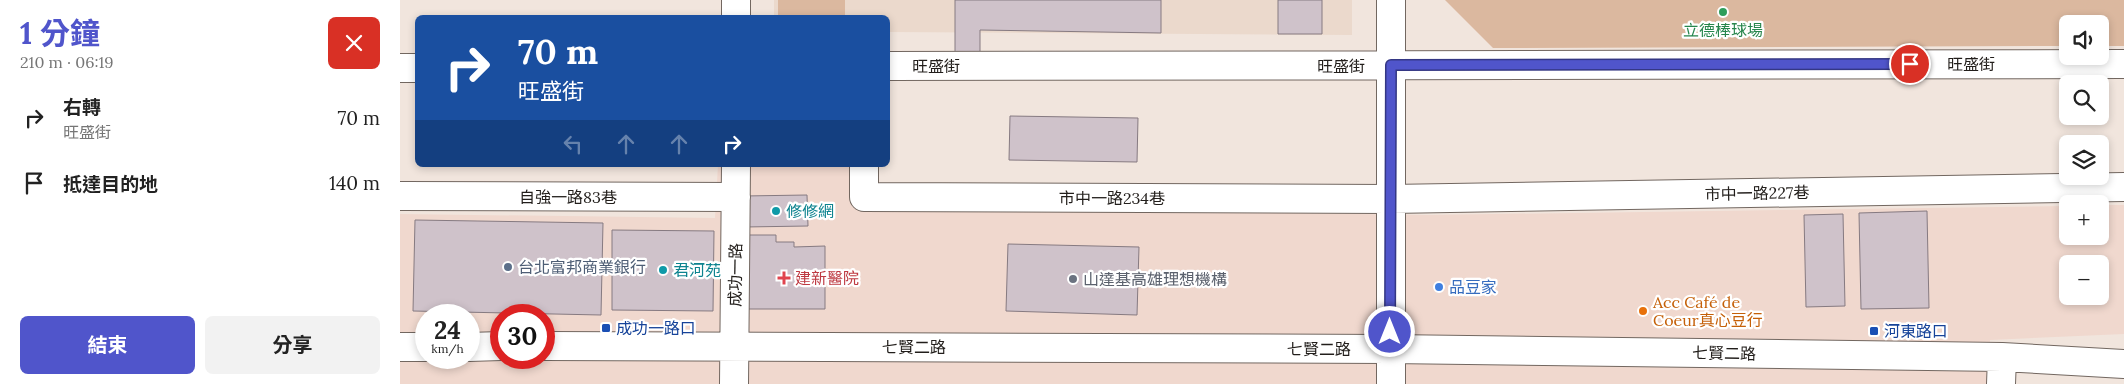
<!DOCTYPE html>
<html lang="zh-TW">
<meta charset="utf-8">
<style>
body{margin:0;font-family:Lora,"Noto Sans TC",serif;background:#f2f2f2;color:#222;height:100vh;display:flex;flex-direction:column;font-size:19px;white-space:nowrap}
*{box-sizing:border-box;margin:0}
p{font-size:16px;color:#767676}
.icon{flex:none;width:28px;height:28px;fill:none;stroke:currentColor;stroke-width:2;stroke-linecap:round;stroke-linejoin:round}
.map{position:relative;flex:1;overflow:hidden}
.sheet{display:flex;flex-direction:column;background:#fff;width:400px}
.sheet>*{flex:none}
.top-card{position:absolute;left:15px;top:15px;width:475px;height:152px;border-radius:8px;box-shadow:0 2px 8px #0003;background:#1a4fa0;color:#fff;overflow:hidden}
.buttons{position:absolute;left:1659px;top:15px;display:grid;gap:10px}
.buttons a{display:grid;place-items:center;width:50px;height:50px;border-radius:8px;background:#fff;box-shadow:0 2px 8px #0003;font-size:25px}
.speed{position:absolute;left:15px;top:304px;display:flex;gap:10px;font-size:25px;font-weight:700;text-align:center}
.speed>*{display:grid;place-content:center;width:65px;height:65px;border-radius:50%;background:#fff;box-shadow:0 2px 8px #0003;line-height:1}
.speed small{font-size:12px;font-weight:400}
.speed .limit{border:8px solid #d22;background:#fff;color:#111}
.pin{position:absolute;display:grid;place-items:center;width:42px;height:42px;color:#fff;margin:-21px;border:2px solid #fff;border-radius:50%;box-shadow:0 1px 5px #0007}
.me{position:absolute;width:55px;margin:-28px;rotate:0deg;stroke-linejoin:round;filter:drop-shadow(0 0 4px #0008)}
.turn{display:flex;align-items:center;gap:18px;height:105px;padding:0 20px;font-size:22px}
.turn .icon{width:65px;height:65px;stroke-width:2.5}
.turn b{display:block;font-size:35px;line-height:42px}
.lanes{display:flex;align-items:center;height:48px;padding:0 20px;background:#0003;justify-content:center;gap:25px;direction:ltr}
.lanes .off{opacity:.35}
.round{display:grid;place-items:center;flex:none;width:52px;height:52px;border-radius:8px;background:#f2f2f2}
.head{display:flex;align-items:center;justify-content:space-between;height:85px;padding:0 20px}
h1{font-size:30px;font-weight:700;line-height:38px;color:#5055cb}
.action{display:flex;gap:10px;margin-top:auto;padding:10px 20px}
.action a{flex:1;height:58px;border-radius:8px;background:#5055cb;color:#fff;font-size:20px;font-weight:700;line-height:58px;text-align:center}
.action a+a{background:#f2f2f2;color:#222}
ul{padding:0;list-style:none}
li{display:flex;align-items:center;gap:15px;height:65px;padding:0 20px}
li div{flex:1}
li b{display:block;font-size:19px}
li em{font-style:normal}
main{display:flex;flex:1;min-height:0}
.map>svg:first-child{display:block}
.commercial{fill:#f0d8ce;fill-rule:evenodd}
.built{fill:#ebd9cc}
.green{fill:#dbb89f}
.building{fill:#cfc2ca;stroke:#867a81}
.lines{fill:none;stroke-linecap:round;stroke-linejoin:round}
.minor-casing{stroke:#726760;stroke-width:30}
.minor{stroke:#fff;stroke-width:28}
.route-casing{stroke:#343784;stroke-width:12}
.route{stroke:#5055cb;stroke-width:9}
.leisure-dot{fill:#2e9e5b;stroke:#fff;stroke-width:2}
.culture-dot{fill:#0f9aa8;stroke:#fff;stroke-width:2}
.service-dot{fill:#5c6f8a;stroke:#fff;stroke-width:2}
.health-dot{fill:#e0444e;stroke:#fff;stroke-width:2}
.worship-dot{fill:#6b7280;stroke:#fff;stroke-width:2}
.shop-dot{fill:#3f7fe0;stroke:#fff;stroke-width:2}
.food-dot{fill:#e8710a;stroke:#fff;stroke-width:2}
.transit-dot{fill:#1a4fb4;stroke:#fff;stroke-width:2}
.labels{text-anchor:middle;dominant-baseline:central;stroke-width:4.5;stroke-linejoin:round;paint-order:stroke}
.leisure-label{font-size:16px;fill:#27864d;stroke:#fff}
.street-label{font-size:16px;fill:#221e1b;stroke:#fff}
.culture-label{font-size:16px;fill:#0d838f;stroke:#fff;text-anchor:start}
.service-label{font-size:16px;fill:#4e5e75;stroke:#fff;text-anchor:start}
.health-label{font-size:16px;fill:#be3a42;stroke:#fff;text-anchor:start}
.worship-label{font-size:16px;fill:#5b616d;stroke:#fff;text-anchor:start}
.shop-label{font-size:16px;fill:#366cbe;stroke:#fff;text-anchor:start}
.food-label{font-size:16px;fill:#c56008;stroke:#fff;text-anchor:start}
.transit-label{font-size:16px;fill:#164399;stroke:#fff;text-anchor:start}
</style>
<main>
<section class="sheet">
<div class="head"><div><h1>1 分鐘</h1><p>210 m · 06:19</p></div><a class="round" style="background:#d93025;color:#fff"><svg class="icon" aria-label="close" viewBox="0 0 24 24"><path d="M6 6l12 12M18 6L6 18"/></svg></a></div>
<ul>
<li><svg class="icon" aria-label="right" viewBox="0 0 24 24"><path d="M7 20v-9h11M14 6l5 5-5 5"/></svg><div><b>右轉</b><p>旺盛街</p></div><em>70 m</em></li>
<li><svg class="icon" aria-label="arrive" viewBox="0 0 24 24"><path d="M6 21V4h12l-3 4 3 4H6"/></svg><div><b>抵達目的地</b></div><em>140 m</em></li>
</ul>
<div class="action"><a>結束</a><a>分享</a></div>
</section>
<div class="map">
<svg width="1724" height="384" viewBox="0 0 1724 384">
<rect width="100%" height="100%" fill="#f1e5dd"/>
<!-- commercial -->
<path class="commercial" d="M318 165H452V207L1028 215 1667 206 1668 236H1700V205H1724V334L1590 340V384H0V214L315 218ZM1668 264H1700V296H1668ZM26 315H69V358H26ZM101 315H144V358H101Z"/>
<!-- built -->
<path class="built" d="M374 0H952V35L488 32V18H374Z"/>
<!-- green -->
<path class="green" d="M378 0H445V17H378Z
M1045 0H1724V46H1700V24H1668L1667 46 1093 48Z"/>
<!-- building -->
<path class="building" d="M555 0H761V33L580 30V60H555Z
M878 0H922V34H878Z
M610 116 738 118 737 162 609 160Z
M407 195 408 226 344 227 343 196Z
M1527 211 1529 308 1461 309 1459 213Z
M1443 214 1445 306 1406 307 1404 215Z
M15 220 203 223 201 315 13 311Z
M212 230 314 231 313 311 212 310Z
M344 235H376V242H394V247L425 246V309H344Z
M608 244 739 247 737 315 606 311Z"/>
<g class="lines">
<!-- minor casing -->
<g class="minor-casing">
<path id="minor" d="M991 0V384
M336 18V0
M488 66 1724 64
M0 68H18
M464 165V197L990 199 1724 187
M0 196 336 197
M144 346 990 349 1602 357 1724 364
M0 347H26
M69 347 101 346
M334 384 336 165
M1601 384 1602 357"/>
</g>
<!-- minor -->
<use href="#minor" class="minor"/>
</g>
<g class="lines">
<!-- route casing -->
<g class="route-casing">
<path id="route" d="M990 332 991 65 1510 64"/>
</g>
<!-- route -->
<use href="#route" class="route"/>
</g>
<!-- markers -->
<circle class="leisure-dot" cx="1323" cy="12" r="5"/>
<g class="culture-dot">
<circle cx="376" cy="211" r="5"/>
<circle cx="263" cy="270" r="5"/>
</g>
<circle class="service-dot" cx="108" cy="267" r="5"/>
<path class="health-dot" d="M381.5 270.5h5v5h5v5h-5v5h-5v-5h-5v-5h5z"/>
<circle class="worship-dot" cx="673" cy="279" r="5"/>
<circle class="shop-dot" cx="1039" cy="287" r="5"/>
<circle class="food-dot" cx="1243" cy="311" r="5"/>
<g class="transit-dot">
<rect x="201" y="323" width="10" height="10" rx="2.5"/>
<rect x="1469" y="326" width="10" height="10" rx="2.5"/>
</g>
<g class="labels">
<!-- leisure labels -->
<g class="leisure-label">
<text x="1323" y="30">立德棒球場</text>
</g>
<!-- street labels -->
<g class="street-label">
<text x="1571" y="64">旺盛街</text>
<text x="536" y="66">旺盛街</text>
<text x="941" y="66">旺盛街</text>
<text transform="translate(1357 193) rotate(-1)">市中一路227巷</text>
<text x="168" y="197">自強一路83巷</text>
<text x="712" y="198">市中一路234巷</text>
<text transform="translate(335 275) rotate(-89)">成功一路</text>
<text x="514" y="347">七賢二路</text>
<text x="919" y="349">七賢二路</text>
<text transform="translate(1324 353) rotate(1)">七賢二路</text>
</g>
<!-- culture labels -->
<g class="culture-label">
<text x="386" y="211">修修網</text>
<text x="273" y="270">君河苑</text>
</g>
<!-- service labels -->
<g class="service-label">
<text x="118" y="267">台北富邦商業銀行</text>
</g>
<!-- health labels -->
<g class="health-label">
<text x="395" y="278">建新醫院</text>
</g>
<!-- worship labels -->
<g class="worship-label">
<text x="683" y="279">山達基高雄理想機構</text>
</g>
<!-- shop labels -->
<g class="shop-label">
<text x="1049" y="287">品豆家</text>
</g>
<!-- food labels -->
<g class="food-label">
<text x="1253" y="302">Acc Café de<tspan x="1253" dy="18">Coeur真心豆行</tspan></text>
</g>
<!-- transit labels -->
<g class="transit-label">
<text x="216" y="328">成功一路口</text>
<text x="1484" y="331">河東路口</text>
</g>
</g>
</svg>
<div class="buttons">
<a><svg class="icon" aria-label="sound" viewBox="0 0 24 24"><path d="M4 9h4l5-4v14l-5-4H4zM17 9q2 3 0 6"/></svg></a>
<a><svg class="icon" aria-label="search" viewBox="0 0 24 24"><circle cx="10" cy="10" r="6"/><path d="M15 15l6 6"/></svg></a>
<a><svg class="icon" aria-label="layers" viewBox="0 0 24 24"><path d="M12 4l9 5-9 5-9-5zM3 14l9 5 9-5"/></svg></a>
<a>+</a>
<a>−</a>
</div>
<div class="speed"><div>24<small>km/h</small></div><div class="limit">30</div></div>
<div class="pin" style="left:1510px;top:64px;background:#d93025"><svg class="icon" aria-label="arrive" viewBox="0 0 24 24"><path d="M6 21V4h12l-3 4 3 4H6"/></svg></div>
<svg class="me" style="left:990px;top:332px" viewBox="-20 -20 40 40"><circle r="17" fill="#5055cb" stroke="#fff" stroke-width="3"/><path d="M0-11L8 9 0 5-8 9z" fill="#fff"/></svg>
<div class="top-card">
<div class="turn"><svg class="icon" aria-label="right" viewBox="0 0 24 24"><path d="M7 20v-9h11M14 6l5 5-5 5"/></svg><div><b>70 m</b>旺盛街</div></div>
<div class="lanes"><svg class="icon off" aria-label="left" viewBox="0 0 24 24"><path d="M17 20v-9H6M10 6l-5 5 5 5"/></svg><svg class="icon off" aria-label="ahead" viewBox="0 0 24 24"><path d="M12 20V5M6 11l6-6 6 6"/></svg><svg class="icon off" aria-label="ahead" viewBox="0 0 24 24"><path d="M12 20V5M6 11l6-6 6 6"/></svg><svg class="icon" aria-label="right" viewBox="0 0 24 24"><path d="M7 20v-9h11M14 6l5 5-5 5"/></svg></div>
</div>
</div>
</main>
